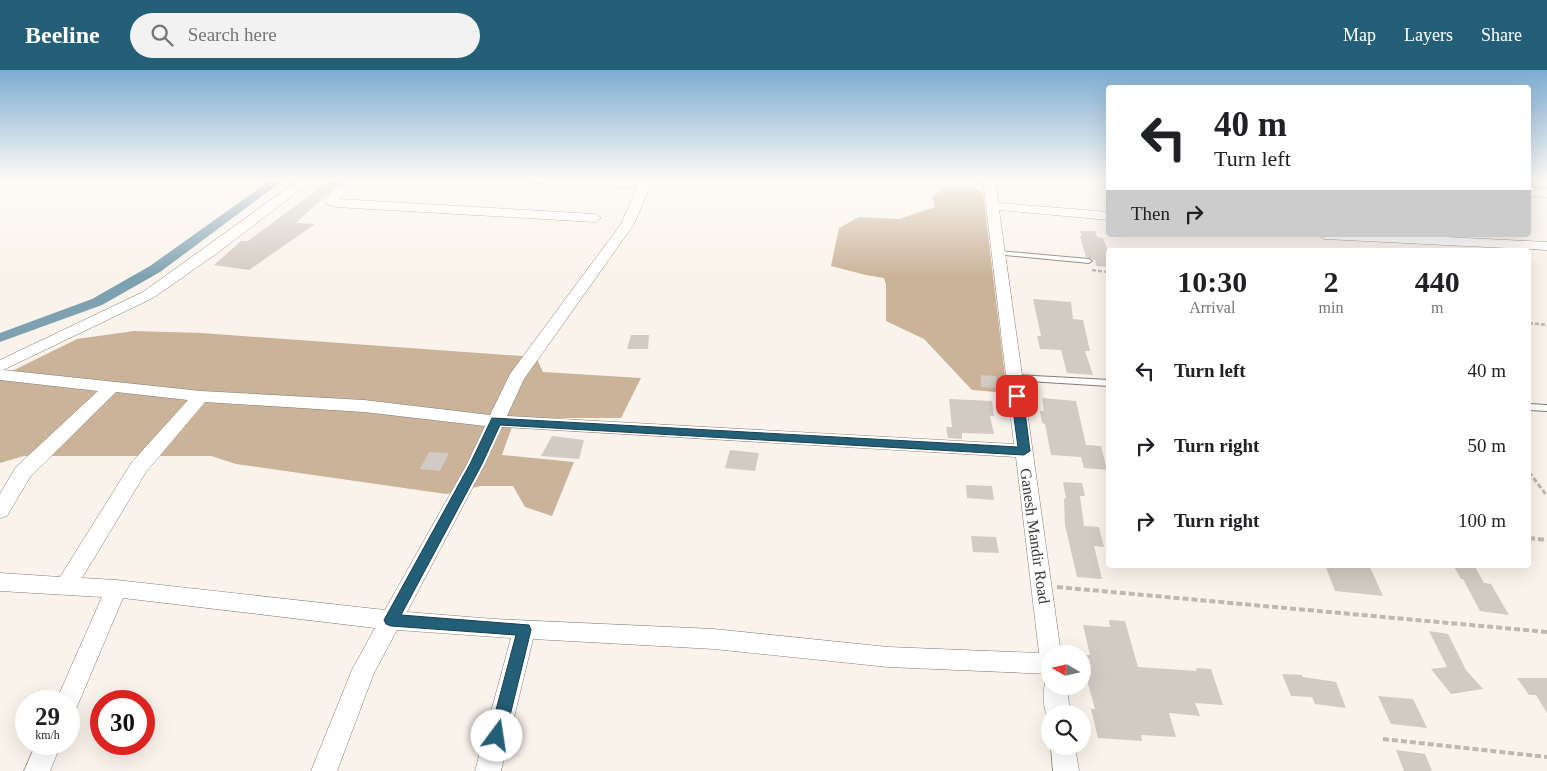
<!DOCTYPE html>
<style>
body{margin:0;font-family:"Times New Roman",serif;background:#f2f2f2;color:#202124;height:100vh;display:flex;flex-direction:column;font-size:19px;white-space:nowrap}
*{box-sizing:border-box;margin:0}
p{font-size:16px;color:#757577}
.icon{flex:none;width:28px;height:28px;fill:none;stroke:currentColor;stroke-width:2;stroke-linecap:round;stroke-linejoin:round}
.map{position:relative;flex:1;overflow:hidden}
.drawer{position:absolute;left:1106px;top:178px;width:425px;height:320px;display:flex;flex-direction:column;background:#fff;border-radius:5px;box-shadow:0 5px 20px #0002}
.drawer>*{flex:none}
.top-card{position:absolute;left:1106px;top:15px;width:425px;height:152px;border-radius:5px;box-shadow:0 5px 20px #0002;background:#fff;color:#202124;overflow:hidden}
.needle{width:32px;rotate:279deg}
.controls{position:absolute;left:1041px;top:575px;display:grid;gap:10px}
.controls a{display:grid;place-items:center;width:50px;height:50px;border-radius:50%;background:#fff;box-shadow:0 5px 20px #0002;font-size:25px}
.speed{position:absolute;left:15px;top:620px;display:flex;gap:10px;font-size:25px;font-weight:700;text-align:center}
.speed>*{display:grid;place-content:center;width:65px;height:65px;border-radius:50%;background:#fff;box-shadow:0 5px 20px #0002;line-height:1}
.speed small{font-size:12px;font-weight:400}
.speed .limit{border:8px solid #d22;background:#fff;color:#111}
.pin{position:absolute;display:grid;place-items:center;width:42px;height:42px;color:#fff;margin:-21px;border-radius:10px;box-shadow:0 2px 8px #0006}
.me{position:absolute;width:55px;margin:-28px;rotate:14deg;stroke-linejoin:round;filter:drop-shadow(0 0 4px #0008)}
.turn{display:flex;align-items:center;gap:18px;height:105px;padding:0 25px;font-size:22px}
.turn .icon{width:65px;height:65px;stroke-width:2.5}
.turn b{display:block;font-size:35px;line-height:42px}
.then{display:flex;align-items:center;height:48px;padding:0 25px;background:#0003;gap:10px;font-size:19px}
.eta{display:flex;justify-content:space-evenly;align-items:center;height:85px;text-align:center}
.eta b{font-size:30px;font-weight:800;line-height:35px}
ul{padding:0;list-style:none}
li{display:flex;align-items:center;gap:15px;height:75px;padding:0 25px}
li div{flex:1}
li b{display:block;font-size:19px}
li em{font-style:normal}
header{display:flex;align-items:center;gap:30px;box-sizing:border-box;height:70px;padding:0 25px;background:#245f78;color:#fff}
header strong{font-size:24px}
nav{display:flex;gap:28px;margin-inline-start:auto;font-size:18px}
.search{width:350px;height:45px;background:#f2f2f2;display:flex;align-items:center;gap:12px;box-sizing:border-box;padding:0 18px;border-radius:28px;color:#757577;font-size:19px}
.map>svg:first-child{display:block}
.forest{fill:#cab398}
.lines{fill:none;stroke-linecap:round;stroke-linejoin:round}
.canal{fill:#7ea1b2;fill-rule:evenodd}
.building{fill:#d2cbc3}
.lane-casing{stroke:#837d75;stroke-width:2}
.street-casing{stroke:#837d75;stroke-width:1}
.path-far2{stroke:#beb8b1;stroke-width:2.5;stroke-dasharray:4 2;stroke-linecap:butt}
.path-far1{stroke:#beb8b1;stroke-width:3;stroke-dasharray:5 2.5;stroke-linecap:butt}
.path{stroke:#beb8b1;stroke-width:4;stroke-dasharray:6 3;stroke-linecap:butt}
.lane{fill:#fff;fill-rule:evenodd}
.street{fill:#fff;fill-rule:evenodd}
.route{fill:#245f78;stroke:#173e4e}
.labels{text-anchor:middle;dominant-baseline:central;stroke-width:4;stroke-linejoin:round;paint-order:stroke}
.street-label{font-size:16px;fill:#3d3a37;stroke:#fff}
</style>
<header>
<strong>Beeline</strong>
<div class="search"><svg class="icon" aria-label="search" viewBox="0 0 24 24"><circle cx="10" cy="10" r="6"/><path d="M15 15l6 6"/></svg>Search here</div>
<nav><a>Map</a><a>Layers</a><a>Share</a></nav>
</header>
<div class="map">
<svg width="1547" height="701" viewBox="0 0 1547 701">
<rect width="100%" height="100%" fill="#faf3eb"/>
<!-- forest -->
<path class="forest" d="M969 117 983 122 1007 323 972 320 924 269 886 251V214L884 208 866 205 831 196 839 158 859 147 899 149 935 137 932 127 943 118Z
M134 261 202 263 536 287 543 302 641 308 621 348H515L502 385 574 392 552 446 525 437 513 416H481L446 424 236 394 211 386H24L0 393V309L6 304 77 269Z"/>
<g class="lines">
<!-- canal -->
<path class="canal" d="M272 109H285L160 202 102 235 0 272V263L92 229 150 196Z"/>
</g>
<!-- building -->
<path class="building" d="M331 110 336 116 296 153 315 154 249 200 214 195 241 171H248Z
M1080 161H1095L1097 167 1103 168 1109 184V197L1096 196 1095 190 1086 187 1080 166H1082Z
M1033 229 1071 232 1073 249 1083 250 1090 281H1085L1093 305 1067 303 1061 280 1040 279 1037 266H1041Z
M631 265H649L648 279H627Z
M981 305 996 306 997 318 981 317Z
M1042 328 1076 331 1086 375 1101 376 1107 400 1084 398 1081 387 1051 385 1045 354 1042 353 1040 341H1044Z
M949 329 992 331 994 346H990L994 364 962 363V369L948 368 946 357H952Z
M552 366 584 370 579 389 541 386Z
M730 380 759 383 755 401 725 398Z
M429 382 449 383 440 401 420 399Z
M1063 412 1082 413 1085 426H1080L1084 456 1099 457 1104 477 1094 476 1102 509 1077 507 1065 455 1064 428 1066 429Z
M966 415 992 416 994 430 967 428Z
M971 466 996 467 999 483 973 482Z
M1325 495H1369L1383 526 1335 521Z
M1453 495H1474L1484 513 1491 514 1509 545 1480 541 1463 509H1461Z
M1109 550 1125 551 1138 597 1197 601 1196 598 1211 599 1223 635 1195 633 1200 646 1169 643 1176 667 1141 665 1142 671 1098 668 1091 639H1095L1082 592V585H1090L1083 555 1110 557Z
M1429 561 1448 564 1466 600 1483 619 1451 624 1431 599 1447 597Z
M1282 604 1302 605 1303 607 1336 612 1346 638 1315 634 1312 627 1291 626Z
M1517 608H1547V643L1536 625H1529Z
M1378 626 1413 629 1427 658 1391 654Z
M1396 680 1425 684 1432 701H1404Z"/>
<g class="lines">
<!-- lane casing -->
<g class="lane-casing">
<path id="lane" d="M998 181 1089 189 1092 191 1089 193 996 184V182Z
M1015 305 1109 310V316L1012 310 1011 308 1012 306Z
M1529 334 1547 335V341L1529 340Z"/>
</g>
<!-- street casing -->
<g class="street-casing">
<path id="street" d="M300 109H314L216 184 153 228 3 300 201 321 364 330 490 345 510 304 621 154 637 118 533 113 527 109 640 111 641 109H653L634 154 524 309 507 346 1014 374 983 109H995L998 133 1109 142V150L999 140 1061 584H1050V604L888 597 714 579 533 569 501 701H475L511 568 397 560 374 603 337 701H311L352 600 375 558 123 528 76 639 69 642V631H56L102 527 0 521V503L60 507 132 392 188 330 116 322 30 407 7 446 0 448V424L16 397 98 321 0 310V290L143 222ZM205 332 364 342 485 356 467 394 385 540 116 510 82 508 146 402ZM502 357 1016 387 1039 583 888 577 714 559 494 549 407 542 485 394Z
M348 109H362L338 129 595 144 601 148 595 152 336 137 327 134 325 131 330 123Z
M1529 118 1547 119V127L1529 126Z
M1318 165H1406L1547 172V180L1325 169Z
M1050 607V616H1067L1070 644H1050V652C1043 641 1041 621 1047 608Z
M36 674H61L50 701H24Z
M1051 676H1075L1079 701H1053Z"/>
</g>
<!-- path-far2 -->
<path class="path-far2" d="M1092 200 1109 202
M1529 253 1547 255"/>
<!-- path-far1 -->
<path class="path-far1" d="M1529 402 1547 426"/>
<!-- path -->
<path class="path" d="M1529 468 1547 470
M1057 517 1547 562
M1383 669 1547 687"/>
<!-- lane -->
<use href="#lane" class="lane"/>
<!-- street -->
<use href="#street" class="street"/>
</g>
<!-- sky -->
<linearGradient id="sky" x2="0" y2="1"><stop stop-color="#7dacd2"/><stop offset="0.53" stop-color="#fdfaf6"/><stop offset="1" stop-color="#fdfaf6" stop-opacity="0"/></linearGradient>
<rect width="1547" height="207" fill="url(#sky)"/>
<!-- route -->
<path class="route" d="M1017 323 1023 326 1030 381 1024 385 500 355 482 394 401 545 529 555 531 560 505 666 503 671 497 673 492 671 489 666 516 565 391 556 386 554 384 550 470 394 492 348 1018 377 1011 326Z"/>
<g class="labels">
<!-- street labels -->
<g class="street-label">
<text transform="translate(1035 466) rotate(82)">Ganesh Mandir Road</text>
</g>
</g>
</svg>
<div class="controls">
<a><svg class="needle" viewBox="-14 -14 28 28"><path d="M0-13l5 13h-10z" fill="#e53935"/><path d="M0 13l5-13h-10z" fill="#757577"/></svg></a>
<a><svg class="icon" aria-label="search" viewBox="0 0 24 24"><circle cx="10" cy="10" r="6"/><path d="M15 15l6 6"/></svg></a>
</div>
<div class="speed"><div>29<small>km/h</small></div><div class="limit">30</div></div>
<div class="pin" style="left:1017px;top:326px;background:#d93025"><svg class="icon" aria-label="arrive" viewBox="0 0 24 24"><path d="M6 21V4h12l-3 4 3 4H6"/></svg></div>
<svg class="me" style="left:497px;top:666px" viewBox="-20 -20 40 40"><circle r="19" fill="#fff"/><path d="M0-13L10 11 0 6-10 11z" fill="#245f78"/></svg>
<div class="top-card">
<div class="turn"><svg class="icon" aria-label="left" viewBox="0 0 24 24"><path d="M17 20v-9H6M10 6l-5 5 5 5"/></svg><div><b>40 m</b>Turn left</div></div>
<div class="then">Then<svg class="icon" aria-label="right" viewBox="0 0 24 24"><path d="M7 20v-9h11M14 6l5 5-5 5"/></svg></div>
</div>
<section class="drawer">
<div class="eta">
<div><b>10:30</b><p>Arrival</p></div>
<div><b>2</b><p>min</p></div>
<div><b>440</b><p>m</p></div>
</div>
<ul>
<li><svg class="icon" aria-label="left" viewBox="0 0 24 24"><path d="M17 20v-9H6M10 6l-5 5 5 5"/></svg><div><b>Turn left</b></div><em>40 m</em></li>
<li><svg class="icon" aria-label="right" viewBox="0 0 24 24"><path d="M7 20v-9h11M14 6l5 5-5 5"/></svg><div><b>Turn right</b></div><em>50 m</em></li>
<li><svg class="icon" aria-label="right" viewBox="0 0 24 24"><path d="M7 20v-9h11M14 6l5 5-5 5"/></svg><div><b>Turn right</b></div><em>100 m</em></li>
</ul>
</section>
</div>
